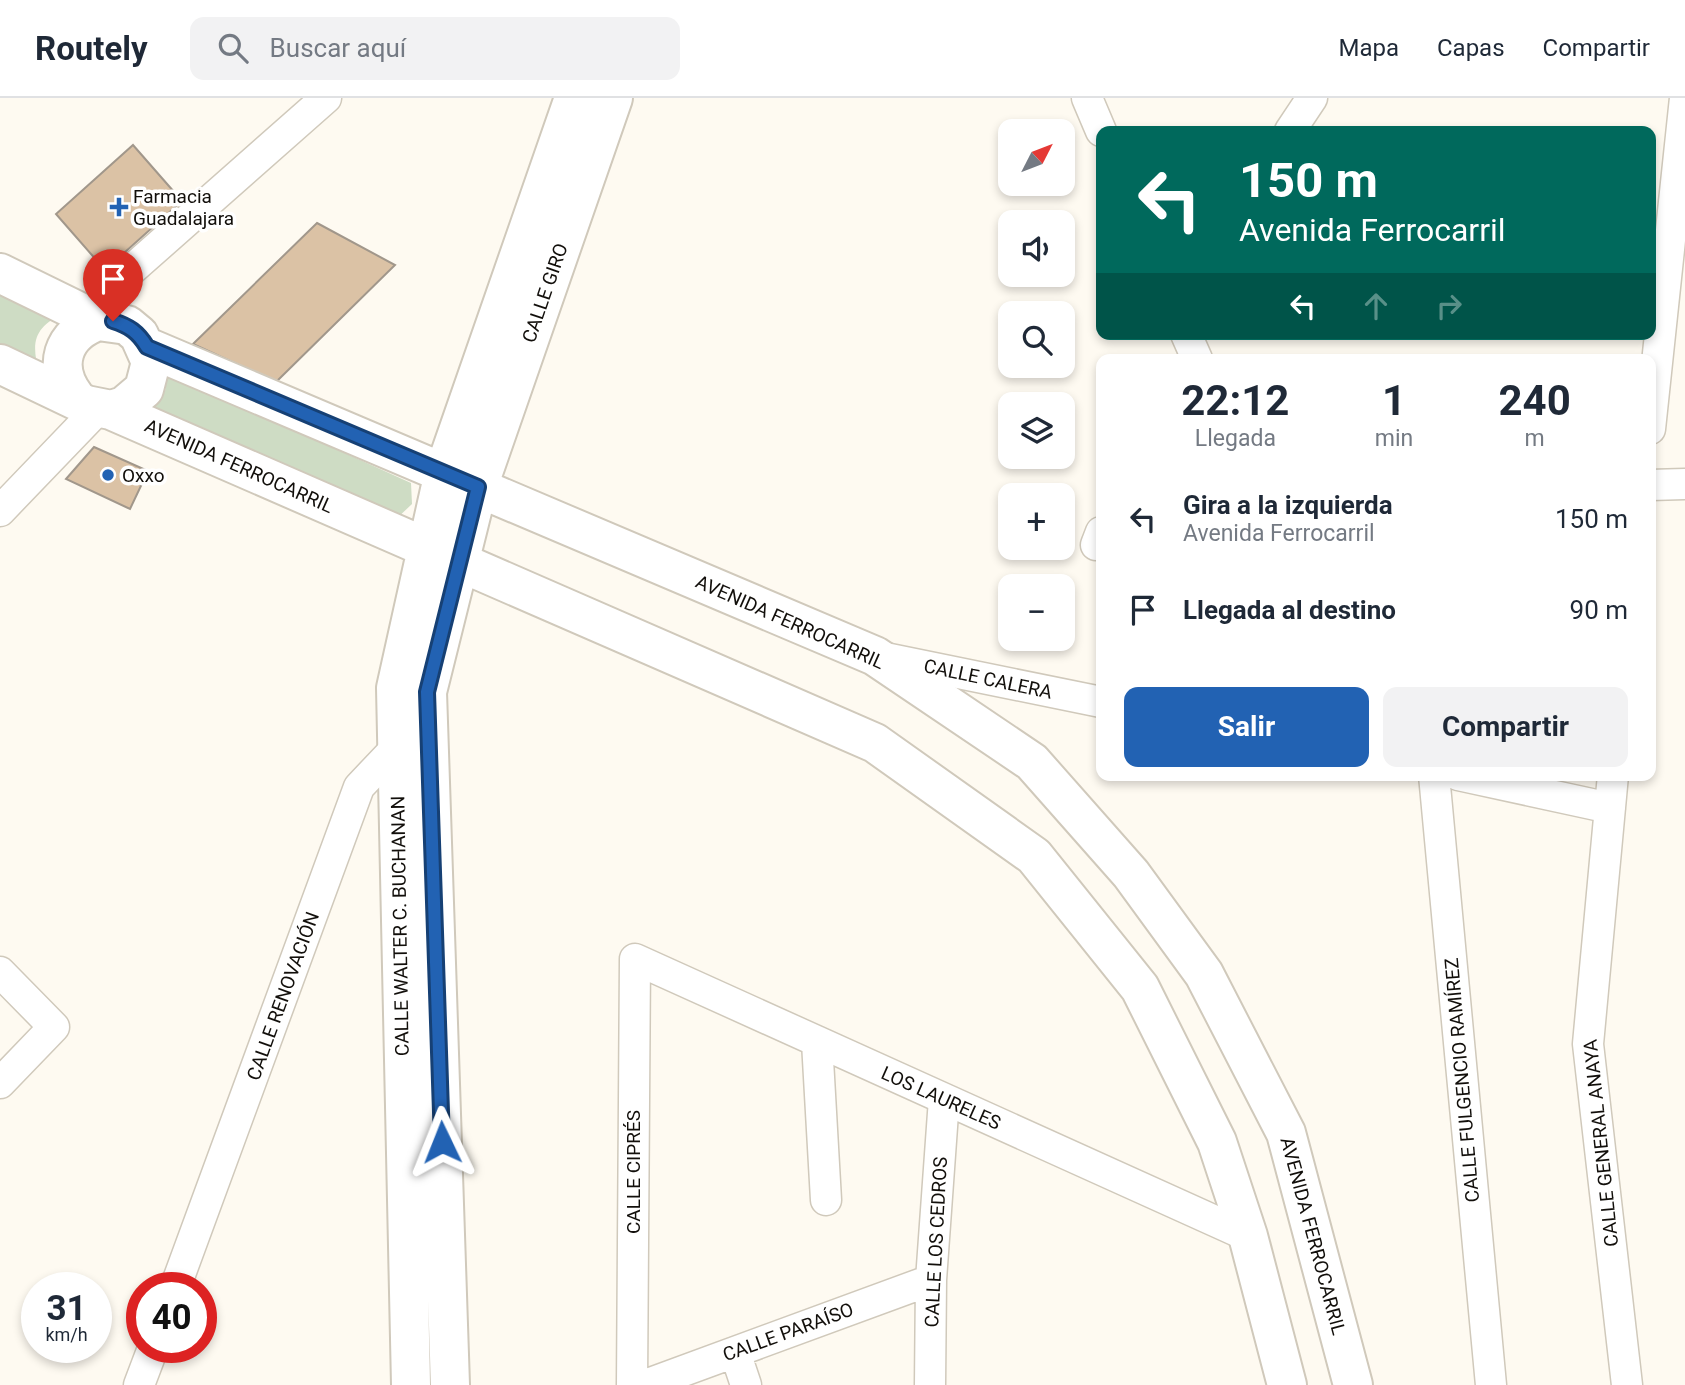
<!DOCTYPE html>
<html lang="es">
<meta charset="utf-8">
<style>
body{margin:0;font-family:Roboto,sans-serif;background:#f2f2f3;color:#1f2937;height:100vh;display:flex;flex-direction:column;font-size:26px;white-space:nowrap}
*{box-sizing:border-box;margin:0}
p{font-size:23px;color:#747a83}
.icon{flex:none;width:38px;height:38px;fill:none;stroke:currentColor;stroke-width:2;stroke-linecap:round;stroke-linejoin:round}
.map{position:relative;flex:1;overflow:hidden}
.drawer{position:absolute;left:1096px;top:256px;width:560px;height:427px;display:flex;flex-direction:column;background:#fff;border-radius:14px;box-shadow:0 4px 10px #0003}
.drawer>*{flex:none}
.top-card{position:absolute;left:1096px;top:28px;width:560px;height:214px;border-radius:14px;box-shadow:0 4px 10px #0003;background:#00695c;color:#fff;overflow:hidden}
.needle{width:46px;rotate:48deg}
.buttons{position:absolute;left:998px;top:21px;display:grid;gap:14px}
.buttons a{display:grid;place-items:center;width:77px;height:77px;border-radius:14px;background:#fff;box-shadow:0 4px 10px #0003;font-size:35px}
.speed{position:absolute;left:21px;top:1174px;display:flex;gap:14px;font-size:35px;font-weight:700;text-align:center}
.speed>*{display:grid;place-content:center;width:91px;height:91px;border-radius:50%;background:#fff;box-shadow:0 4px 10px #0003;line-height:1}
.speed small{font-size:18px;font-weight:400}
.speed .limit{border:10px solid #d22;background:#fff;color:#111}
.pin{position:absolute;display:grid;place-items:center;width:60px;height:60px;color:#fff;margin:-72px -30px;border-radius:50% 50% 50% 0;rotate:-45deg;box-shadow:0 0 7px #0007}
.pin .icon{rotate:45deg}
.me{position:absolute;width:77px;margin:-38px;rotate:358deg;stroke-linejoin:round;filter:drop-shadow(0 0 5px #0008)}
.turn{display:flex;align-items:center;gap:24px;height:147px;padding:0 28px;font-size:32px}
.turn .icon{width:91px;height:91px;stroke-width:2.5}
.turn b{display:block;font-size:49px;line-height:60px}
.lanes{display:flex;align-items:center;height:66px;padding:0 28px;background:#0003;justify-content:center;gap:35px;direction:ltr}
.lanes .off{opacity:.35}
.eta{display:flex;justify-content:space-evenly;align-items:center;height:119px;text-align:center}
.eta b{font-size:42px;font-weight:700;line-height:49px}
.button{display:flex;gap:14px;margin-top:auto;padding:14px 28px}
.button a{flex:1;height:80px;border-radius:14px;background:#2262b3;color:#fff;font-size:28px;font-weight:700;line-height:80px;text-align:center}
.button a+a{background:#f2f2f3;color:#1f2937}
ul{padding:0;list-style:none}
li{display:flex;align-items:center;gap:21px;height:91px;padding:0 28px}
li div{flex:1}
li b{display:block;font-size:26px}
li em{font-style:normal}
header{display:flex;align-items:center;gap:42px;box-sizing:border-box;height:98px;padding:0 35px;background:#fff;border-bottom:2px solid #e0e1e3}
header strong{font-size:33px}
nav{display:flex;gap:38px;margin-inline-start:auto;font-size:24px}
.search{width:490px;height:63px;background:#f2f2f3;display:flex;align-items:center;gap:18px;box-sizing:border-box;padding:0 24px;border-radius:14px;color:#747a83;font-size:26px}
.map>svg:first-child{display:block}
.green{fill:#cedcc4}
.building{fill:#dbc2a5;stroke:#a1978b;stroke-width:2}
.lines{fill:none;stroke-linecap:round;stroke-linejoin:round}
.street-casing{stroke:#d0c9bb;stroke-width:33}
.secondary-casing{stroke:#d0c9bb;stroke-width:42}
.street{stroke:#fff;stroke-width:30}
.secondary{stroke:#fff;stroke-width:38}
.route-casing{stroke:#164074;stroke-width:18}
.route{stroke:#2262b3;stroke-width:12}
.poi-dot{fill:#2262b3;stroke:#fff;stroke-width:2.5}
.labels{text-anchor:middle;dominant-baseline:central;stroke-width:7;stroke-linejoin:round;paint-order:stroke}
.poi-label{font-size:19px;fill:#120f0b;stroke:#fff;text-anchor:start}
.street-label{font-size:19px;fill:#120f0b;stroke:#fff}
</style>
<header>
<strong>Routely</strong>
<div class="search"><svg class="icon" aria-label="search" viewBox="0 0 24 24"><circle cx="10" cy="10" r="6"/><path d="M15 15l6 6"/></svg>Buscar aquí</div>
<nav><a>Mapa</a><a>Capas</a><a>Compartir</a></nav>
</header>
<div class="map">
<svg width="1685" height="1287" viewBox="0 0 1685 1287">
<rect width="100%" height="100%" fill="#fefaf1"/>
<!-- green -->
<path class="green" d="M0 185 65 214C36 229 30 241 39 274L0 257Z
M168 275 411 385 412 406 394 423 151 312 165 293Z"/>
<!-- building -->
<path class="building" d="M133 47 182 103 105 172 56 116Z
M317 125 395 167 276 284 193 246Z
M94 349 148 373 130 411 66 381Z"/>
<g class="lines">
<!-- street casing -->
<g class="street-casing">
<path id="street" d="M1087 0 1101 33
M1290 33 1312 0
M98 223 104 196 326 0
M1186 236 1197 261
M1650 331 1685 0
M1650 387 1685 386
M0 413 98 311
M1096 447 1101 434
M885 560 1101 604
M1434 677 1491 1287
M1458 677 1610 710
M1613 677 1588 946 1627 1287
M0 874 54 929 0 985
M817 944 826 1102
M175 1190 359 689 396 650 409 645
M735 1254 746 1287
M139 1287 153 1250
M632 1287 635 861 1248 1138
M645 1287 931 1182
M930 1287 931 1182 944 1001"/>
</g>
<!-- secondary casing -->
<g class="secondary-casing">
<path id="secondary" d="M0 175 98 223 127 227 139 237 151 264 144 291 124 308 111 312 86 307 0 266
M147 249 875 558 1032 664 1131 776 1204 876 1286 1035 1353 1287
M75 299C52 269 62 236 98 223
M111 312 875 645 1034 758 1140 890 1217 1044 1248 1138 1287 1287
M411 1287 396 590 444 374 574 0
M450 1287 427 594 478 389 613 0"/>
</g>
<!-- street -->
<use href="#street" class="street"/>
<!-- secondary -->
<use href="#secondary" class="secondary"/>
</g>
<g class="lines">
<!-- route casing -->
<g class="route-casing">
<path id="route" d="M113 223C129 228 138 234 147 249L478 389 427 594 442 1044"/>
</g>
<!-- route -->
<use href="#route" class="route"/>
</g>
<!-- markers -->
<g class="poi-dot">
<path d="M115.5 98.5h7v7h7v7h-7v7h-7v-7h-7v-7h7z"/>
<circle cx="108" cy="377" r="7"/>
</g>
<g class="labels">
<!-- poi labels -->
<g class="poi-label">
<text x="133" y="98">Farmacia<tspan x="133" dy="22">Guadalajara</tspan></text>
<text x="122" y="377">Oxxo</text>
</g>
<!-- street labels -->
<g class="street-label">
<text transform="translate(545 195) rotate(-71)">CALLE GIRO</text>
<text transform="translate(239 368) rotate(24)">AVENIDA FERROCARRIL</text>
<text transform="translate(790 524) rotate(24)">AVENIDA FERROCARRIL</text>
<text transform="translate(988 581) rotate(12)">CALLE CALERA</text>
<text transform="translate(400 828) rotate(-91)">CALLE WALTER C. BUCHANAN</text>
<text transform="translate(283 898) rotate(-70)">CALLE RENOVACIÓN</text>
<text transform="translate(1462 982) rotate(-95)">CALLE FULGENCIO RAMÍREZ</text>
<text transform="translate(941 1000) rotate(24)">LOS LAURELES</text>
<text transform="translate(1601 1045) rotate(-96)">CALLE GENERAL ANAYA</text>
<text transform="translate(633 1074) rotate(-90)">CALLE CIPRÉS</text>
<text transform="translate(1313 1138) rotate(75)">AVENIDA FERROCARRIL</text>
<text transform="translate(936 1144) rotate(-87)">CALLE LOS CEDROS</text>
<text transform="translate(788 1234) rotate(-20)">CALLE PARAÍSO</text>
</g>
</g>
</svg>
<div class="buttons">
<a><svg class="needle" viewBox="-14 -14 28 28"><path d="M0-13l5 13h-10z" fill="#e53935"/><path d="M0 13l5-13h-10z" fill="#747a83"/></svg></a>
<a><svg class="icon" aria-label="sound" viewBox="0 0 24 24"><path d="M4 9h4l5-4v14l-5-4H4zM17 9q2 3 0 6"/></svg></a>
<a><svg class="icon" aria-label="search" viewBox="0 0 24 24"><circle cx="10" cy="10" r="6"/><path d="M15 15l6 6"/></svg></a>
<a><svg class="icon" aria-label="layers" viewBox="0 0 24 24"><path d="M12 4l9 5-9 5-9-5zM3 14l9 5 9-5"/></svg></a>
<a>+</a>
<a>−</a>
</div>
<div class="speed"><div>31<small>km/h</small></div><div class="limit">40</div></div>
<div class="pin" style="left:113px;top:223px;background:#d93025"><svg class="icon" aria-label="arrive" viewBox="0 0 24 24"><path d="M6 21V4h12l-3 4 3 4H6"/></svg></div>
<svg class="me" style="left:442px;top:1044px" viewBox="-20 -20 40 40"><path d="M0-17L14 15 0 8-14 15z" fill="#2262b3" stroke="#fff" stroke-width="4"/></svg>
<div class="top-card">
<div class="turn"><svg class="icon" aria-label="left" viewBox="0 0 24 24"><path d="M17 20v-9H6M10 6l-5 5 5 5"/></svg><div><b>150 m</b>Avenida Ferrocarril</div></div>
<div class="lanes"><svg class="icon" aria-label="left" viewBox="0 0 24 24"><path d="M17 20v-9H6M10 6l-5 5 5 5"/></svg><svg class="icon off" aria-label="ahead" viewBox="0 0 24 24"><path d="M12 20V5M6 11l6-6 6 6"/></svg><svg class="icon off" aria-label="right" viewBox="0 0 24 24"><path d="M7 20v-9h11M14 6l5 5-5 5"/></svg></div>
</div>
<section class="drawer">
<div class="eta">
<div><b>22:12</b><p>Llegada</p></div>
<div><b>1</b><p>min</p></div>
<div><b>240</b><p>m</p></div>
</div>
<ul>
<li><svg class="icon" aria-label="left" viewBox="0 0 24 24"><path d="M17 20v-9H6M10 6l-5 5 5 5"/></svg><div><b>Gira a la izquierda</b><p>Avenida Ferrocarril</p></div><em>150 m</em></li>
<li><svg class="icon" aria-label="arrive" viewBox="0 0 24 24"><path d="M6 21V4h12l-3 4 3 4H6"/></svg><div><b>Llegada al destino</b></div><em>90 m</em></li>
</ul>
<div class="button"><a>Salir</a><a>Compartir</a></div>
</section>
</div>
